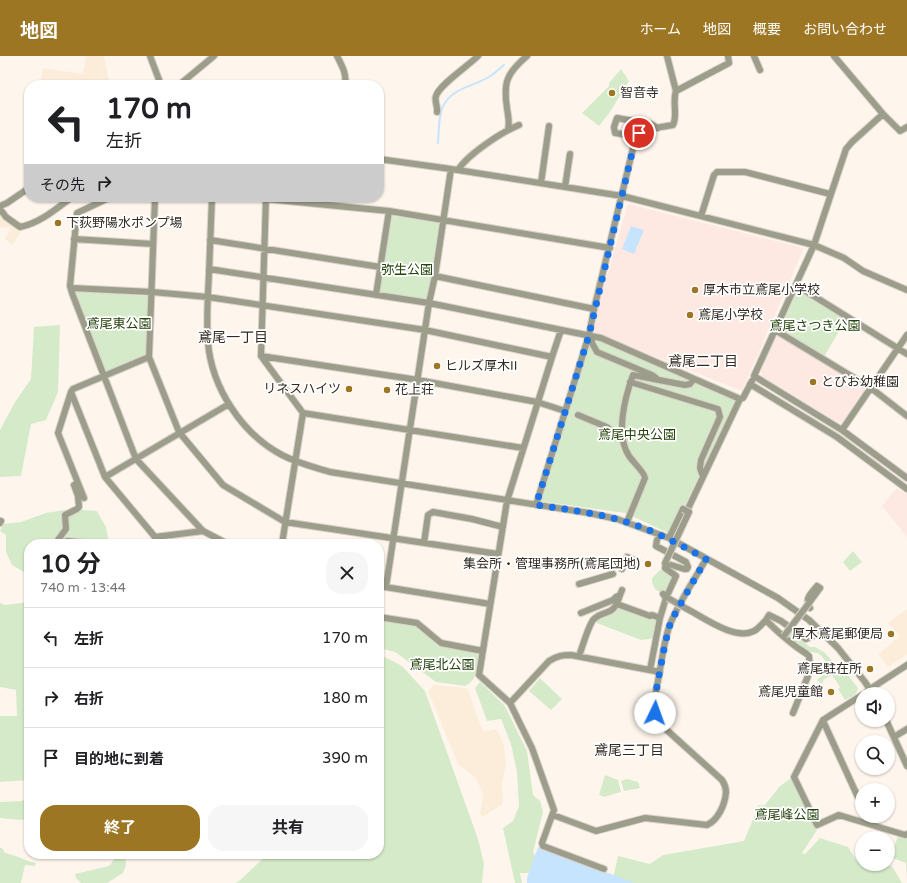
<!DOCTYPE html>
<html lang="ja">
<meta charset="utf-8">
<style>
body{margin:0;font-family:"Varela Round","Noto Sans JP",sans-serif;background:#f6f6f6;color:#202124;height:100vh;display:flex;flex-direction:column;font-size:15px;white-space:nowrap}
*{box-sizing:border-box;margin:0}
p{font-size:13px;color:#757577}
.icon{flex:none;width:22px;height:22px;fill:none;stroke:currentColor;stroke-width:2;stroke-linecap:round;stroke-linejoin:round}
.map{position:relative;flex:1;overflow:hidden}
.drawer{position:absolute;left:24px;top:483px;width:360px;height:320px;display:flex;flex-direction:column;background:#fff;border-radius:16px;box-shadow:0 1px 3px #0004}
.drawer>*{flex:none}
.guide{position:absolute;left:24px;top:24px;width:360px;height:122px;border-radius:16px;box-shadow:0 1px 3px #0004;background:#fff;color:#202124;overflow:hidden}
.controls{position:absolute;left:855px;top:631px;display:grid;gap:8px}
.controls a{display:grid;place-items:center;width:40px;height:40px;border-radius:50%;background:#fff;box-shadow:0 1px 3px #0004;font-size:20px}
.pin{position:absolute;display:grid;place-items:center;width:34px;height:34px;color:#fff;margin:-17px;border:2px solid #fff;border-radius:50%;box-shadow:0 1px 4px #0007}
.me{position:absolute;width:44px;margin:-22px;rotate:3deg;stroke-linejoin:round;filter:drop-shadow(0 0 3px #0008)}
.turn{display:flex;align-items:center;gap:14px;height:84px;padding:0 16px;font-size:18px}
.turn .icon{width:52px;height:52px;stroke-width:2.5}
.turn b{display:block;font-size:28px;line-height:34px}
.then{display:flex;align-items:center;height:38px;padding:0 16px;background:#0003;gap:8px;font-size:15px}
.round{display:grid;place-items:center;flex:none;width:42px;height:42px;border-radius:16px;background:#f6f6f6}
.head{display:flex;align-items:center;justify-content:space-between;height:68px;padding:0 16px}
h1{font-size:24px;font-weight:700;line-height:30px}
.cta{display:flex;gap:8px;margin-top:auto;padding:8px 16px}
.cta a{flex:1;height:46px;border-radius:16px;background:#9d7623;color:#fff;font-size:16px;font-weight:700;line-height:46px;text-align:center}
.cta a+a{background:#f6f6f6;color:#202124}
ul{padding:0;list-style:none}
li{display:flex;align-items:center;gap:12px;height:60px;padding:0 16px;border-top:1px solid #e0e0e0}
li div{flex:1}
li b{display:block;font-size:15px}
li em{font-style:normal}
header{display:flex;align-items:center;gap:24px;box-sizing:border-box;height:56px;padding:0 20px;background:#9d7623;color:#fff}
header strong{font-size:19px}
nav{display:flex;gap:22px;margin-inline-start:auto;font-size:14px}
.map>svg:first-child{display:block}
.built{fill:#fceddb}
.education{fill:#fde8e2}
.green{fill:#d5eac9}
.water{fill:#c6e4fd}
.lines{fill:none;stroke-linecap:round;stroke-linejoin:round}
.stream{stroke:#c6e4fd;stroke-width:2}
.minor-casing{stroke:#d9d1c9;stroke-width:8}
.minor{stroke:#9c9d8a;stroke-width:6}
.minor-bridge-casing{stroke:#d9d1c9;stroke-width:8;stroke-linecap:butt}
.minor-bridge{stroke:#9c9d8a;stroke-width:6}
.route{stroke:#1a73e8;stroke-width:7;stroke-dasharray:0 12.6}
.poi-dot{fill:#9d7623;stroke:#fff;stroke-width:1.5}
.labels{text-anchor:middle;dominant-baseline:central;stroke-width:3.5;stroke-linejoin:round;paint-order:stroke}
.poi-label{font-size:13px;fill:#332b23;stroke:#fff;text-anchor:start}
.park-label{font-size:13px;fill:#25430b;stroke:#fff}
.neighbourhood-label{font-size:14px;fill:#332b23;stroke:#fff}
</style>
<header>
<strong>地図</strong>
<nav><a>ホーム</a><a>地図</a><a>概要</a><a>お問い合わせ</a></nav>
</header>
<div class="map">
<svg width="907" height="827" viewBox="0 0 907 827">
<rect width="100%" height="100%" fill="#fef6ed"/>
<!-- built -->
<path class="built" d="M86 0H104L110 29H40L43 12 83 18Z
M0 159 21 176 12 189 5 183 10 174V171L0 172Z
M907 553V599L888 611 878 598 900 580 888 567Z
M434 629 465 632 468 633 477 661 484 676 496 673 503 685 506 708 502 727 503 746 501 749 483 761 480 759 483 737 475 721 458 708 428 635Z"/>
<!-- education -->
<path class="education" d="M628 148 804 192 742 335 591 275Z
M779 280 863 332 865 335 842 367 838 366 762 320 761 315 765 306 776 281Z
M897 432 907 439V481L882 450Z"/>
<!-- green -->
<path class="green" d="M621 13 629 25 610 56 599 70 582 57 609 30V27Z
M393 160 437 166 439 168 428 244 378 236 391 161Z
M77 235 146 240 148 241 147 297 145 299 107 315 105 313 75 237Z
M800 235 844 262 845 265 825 299 822 300 781 275 780 272 797 236Z
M60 269 58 336 46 364 31 368 21 420 0 421V374L15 346 31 323 34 271Z
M590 283 602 284 739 338 671 478 625 457 540 445Z
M71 453 97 455 106 471 109 488H29V519L12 509 6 496V479L0 475 3 468 21 466 46 457Z
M853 495 862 506 850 515 843 506Z
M660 514H667L680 519 669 539C658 535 652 535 652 522Z
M29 546V724L0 726V660H17L16 634 0 631V547L5 549Z
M617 551 659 566 656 582 641 584 597 567V564Z
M379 564 417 571 438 590 477 596 479 599C477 611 478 624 465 630L436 626 395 596 379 592Z
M792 576 810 591H815L824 596 834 607 826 613 824 611 825 605C818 593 816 599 806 594 800 591 795 587 790 583L789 579Z
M379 598 402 610 425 635 478 783 484 808 482 827H235L239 825 268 798H379Z
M836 608H839L858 632 856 638 845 644 838 633 840 631 832 619 823 624 824 625 821 628 817 624Z
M540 622 562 643 551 654 529 635Z
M480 626 505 650 527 695 533 739 540 745 543 756 533 796 540 808 537 817H520L522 827H515L503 772 513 765 519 750 517 716 511 688 501 663 487 665 475 632Z
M605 719 618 724 621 736 604 741 599 739Z
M627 723 638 726 640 732 624 735 621 725Z
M790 723 794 725 817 774 802 797 805 798 820 782 848 791 857 805 862 806V808L892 810 902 827H612L618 800 650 808 663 799 744 785 759 749H765L780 730Z
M29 742V763L19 764 0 762V746L21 745Z
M898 780 905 782 907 781V824L906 807 890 801Z
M0 792H2L5 797C16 799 25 805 36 807L35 810 25 809 21 827H0Z
M113 798H125L126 809 123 817 107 827H81L76 822 75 818 109 810 114 804Z"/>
<!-- water -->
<path class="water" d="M631 170 644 174 634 198 622 193Z
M538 791 635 827H527V822Z"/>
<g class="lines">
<!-- stream -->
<path class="stream" d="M438 87C439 76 438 61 443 50 454 30 475 31 492 19 496 16 500 12 504 9"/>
<!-- minor casing -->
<g class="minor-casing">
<path id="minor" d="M150 0 161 29
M337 0C342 10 347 18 345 29
M754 0 760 14
M834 0 883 58 900 75 907 71
M179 29 214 0
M676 35 729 7 728 0
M437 56C438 50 434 45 436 40 439 29 468 10 478 0
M883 58 852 86 846 93 814 189 754 320 842 374 907 422
M508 74C510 66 508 60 507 52 503 26 507 17 527 0
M636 80 615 77 614 71 617 62 651 68 658 72
M379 103 451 113 622 140 814 189 844 202 863 215 907 234
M458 114C468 98 502 76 519 69
M541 127 549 70
M565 131 570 98
M111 141 77 157 70 230 72 237 136 403 203 475 228 488
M155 141 149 301 179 376 223 429 285 466 498 498
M212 141C211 166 210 192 209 217 208 240 206 263 208 287 212 332 242 378 282 399 297 407 314 411 330 416L589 457 617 463 669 482 778 542 809 564 838 592 865 626 873 638
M266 141 261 300 303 357 523 392
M266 143 389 155 610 192
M0 150 7 147 29 132
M0 153 6 161 20 171C40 167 56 153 72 141
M701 160 714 119 717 116H745L830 138
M74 183 153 188
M210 184 380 211
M209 213 429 247 601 282 740 343 685 459
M435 220 594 253 636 80 643 74 673 69C678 59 672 46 676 35L667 0
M796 229 907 298
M71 232 152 236 208 241 425 274 552 301 507 445 479 619 510 647 532 692 554 754 542 787 543 790 604 813
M376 239 389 155
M775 274 871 332 907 360
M592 280V287L597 296 652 319 656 322
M261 300 418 324 537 346 565 355
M552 301 561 274
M630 326 718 353 720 361 701 404 700 412 702 418 704 419
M750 328 837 381 907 433
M71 336 105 421 155 481 203 475
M740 343 743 342 752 325
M578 359 607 371 623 385
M842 374 907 279
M105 421 229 348
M78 427 74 429 78 440 80 439
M84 442 58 377 71 336 73 333 149 301
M536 449 589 279 594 253
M627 466 645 422C645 417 633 406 629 400 615 379 625 341 633 319L685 329 690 328 694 323
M0 467 1 465
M669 482 683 453
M657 484 656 490 686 506 688 511 687 513H684L665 507
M424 487 428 459 433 456 472 463 503 471
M55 488 66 473 65 459 77 453 79 451 78 440
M65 488 67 485 98 488
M282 488 303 357
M666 505 665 512 676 520 666 542H668
M622 513 627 501 637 505
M579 528 613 518
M379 530 490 548
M386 531 429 247 435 220 451 113
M809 547 820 532 817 530C811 538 804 542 810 552
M617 548 650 560 652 559 660 562
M687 553C703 561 735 585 754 575 758 573 762 568 766 564
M581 557 613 544 616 541 620 539 622 534
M379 561 417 567 441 587 483 595
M579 600C582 592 588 571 593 564 604 552 613 563 620 539
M650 614 660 562 666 542 663 538
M867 635 907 609
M862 639 823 664 794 721 817 769 839 759 905 779 907 778
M510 647 549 605C557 600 562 599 571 599L660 616
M793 657 808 620 810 614 809 600C805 596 800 594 795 590 785 582 775 574 766 564L769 559 781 565 806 583 813 580
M886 664 907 710
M822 666 824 667 862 750
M894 681 907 673
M553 759 596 775 645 762 707 769C718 764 725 749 726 736 726 732 724 727 722 724L659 667C651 650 656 637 659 619 662 603 664 586 669 571 678 547 694 525 706 503
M867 760 871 768"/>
</g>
<!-- minor -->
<use href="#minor" class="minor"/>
<!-- minor-bridge casing -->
<g class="minor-bridge-casing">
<path id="minor-bridge" d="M666 505 689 456 683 453
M668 542 687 553
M784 580 809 547"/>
</g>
<!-- minor-bridge -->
<use href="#minor-bridge" class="minor-bridge"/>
</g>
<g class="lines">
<!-- route -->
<path class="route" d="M639 77 636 80 589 279 536 449C563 453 590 456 616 463 648 471 677 487 706 503L676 556 669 571 664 593 654 646 655 657"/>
</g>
<!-- markers -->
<g class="poi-dot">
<circle cx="612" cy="37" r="4"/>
<circle cx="58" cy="167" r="4"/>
<circle cx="695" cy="234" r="4"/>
<circle cx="690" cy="259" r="4"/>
<circle cx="437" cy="310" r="4"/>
<circle cx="813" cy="326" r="4"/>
<circle cx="349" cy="333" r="4"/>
<circle cx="387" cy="334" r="4"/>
<circle cx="648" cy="508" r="4"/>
<circle cx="891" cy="578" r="4"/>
<circle cx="870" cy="613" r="4"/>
<circle cx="831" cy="636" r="4"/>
</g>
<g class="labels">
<!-- poi labels -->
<g class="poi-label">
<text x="620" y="37">智音寺</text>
<text x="66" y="167">下荻野陽水ポンプ場</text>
<text x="703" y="234">厚木市立鳶尾小学校</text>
<text x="698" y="259">鳶尾小学校</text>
<text x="445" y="310">ヒルズ厚木II</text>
<text x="821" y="326">とびお幼稚園</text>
<text x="341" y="333" text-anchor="end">リネスハイツ</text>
<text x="395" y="334">花上荘</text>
<text x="640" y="508" text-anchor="end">集会所・管理事務所(鳶尾団地)</text>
<text x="883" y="578" text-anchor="end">厚木鳶尾郵便局</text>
<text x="862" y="613" text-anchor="end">鳶尾駐在所</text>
<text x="823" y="636" text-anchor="end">鳶尾児童館</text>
</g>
<!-- park labels -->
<g class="park-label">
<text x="407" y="214">弥生公園</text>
<text x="119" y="268">鳶尾東公園</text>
<text x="815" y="270">鳶尾さつき公園</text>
<text x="637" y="379">鳶尾中央公園</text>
<text x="442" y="609">鳶尾北公園</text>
<text x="787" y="759">鳶尾峰公園</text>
</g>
<!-- neighbourhood labels -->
<g class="neighbourhood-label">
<text x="233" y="281">鳶尾一丁目</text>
<text x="703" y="305">鳶尾二丁目</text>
<text x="629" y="694">鳶尾三丁目</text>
</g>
</g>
</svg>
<div class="controls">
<a><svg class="icon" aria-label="sound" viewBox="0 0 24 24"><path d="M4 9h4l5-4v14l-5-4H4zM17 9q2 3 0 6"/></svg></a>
<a><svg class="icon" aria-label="search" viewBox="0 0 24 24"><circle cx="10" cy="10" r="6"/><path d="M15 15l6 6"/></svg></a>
<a>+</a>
<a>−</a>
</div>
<div class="pin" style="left:639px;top:77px;background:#d93025"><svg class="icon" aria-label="arrive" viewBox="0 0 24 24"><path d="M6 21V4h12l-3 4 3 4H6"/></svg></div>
<svg class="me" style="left:655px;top:657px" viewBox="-20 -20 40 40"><circle r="19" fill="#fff"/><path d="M0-13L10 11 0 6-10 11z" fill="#1a73e8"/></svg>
<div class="guide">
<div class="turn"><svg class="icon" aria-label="left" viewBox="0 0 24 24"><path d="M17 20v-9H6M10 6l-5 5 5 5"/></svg><div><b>170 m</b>左折</div></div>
<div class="then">その先<svg class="icon" aria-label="right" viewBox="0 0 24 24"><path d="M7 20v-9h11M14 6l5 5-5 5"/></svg></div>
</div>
<section class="drawer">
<div class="head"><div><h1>10 分</h1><p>740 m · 13:44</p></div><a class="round"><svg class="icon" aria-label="close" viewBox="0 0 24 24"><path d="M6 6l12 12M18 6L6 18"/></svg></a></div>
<ul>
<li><svg class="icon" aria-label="left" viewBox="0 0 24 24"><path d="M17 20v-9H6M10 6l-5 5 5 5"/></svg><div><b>左折</b></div><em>170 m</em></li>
<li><svg class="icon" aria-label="right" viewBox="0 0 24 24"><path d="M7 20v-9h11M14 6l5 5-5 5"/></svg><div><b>右折</b></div><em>180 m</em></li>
<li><svg class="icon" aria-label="arrive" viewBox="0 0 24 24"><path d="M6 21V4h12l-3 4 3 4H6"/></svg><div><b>目的地に到着</b></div><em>390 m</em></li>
</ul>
<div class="cta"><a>終了</a><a>共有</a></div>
</section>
</div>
